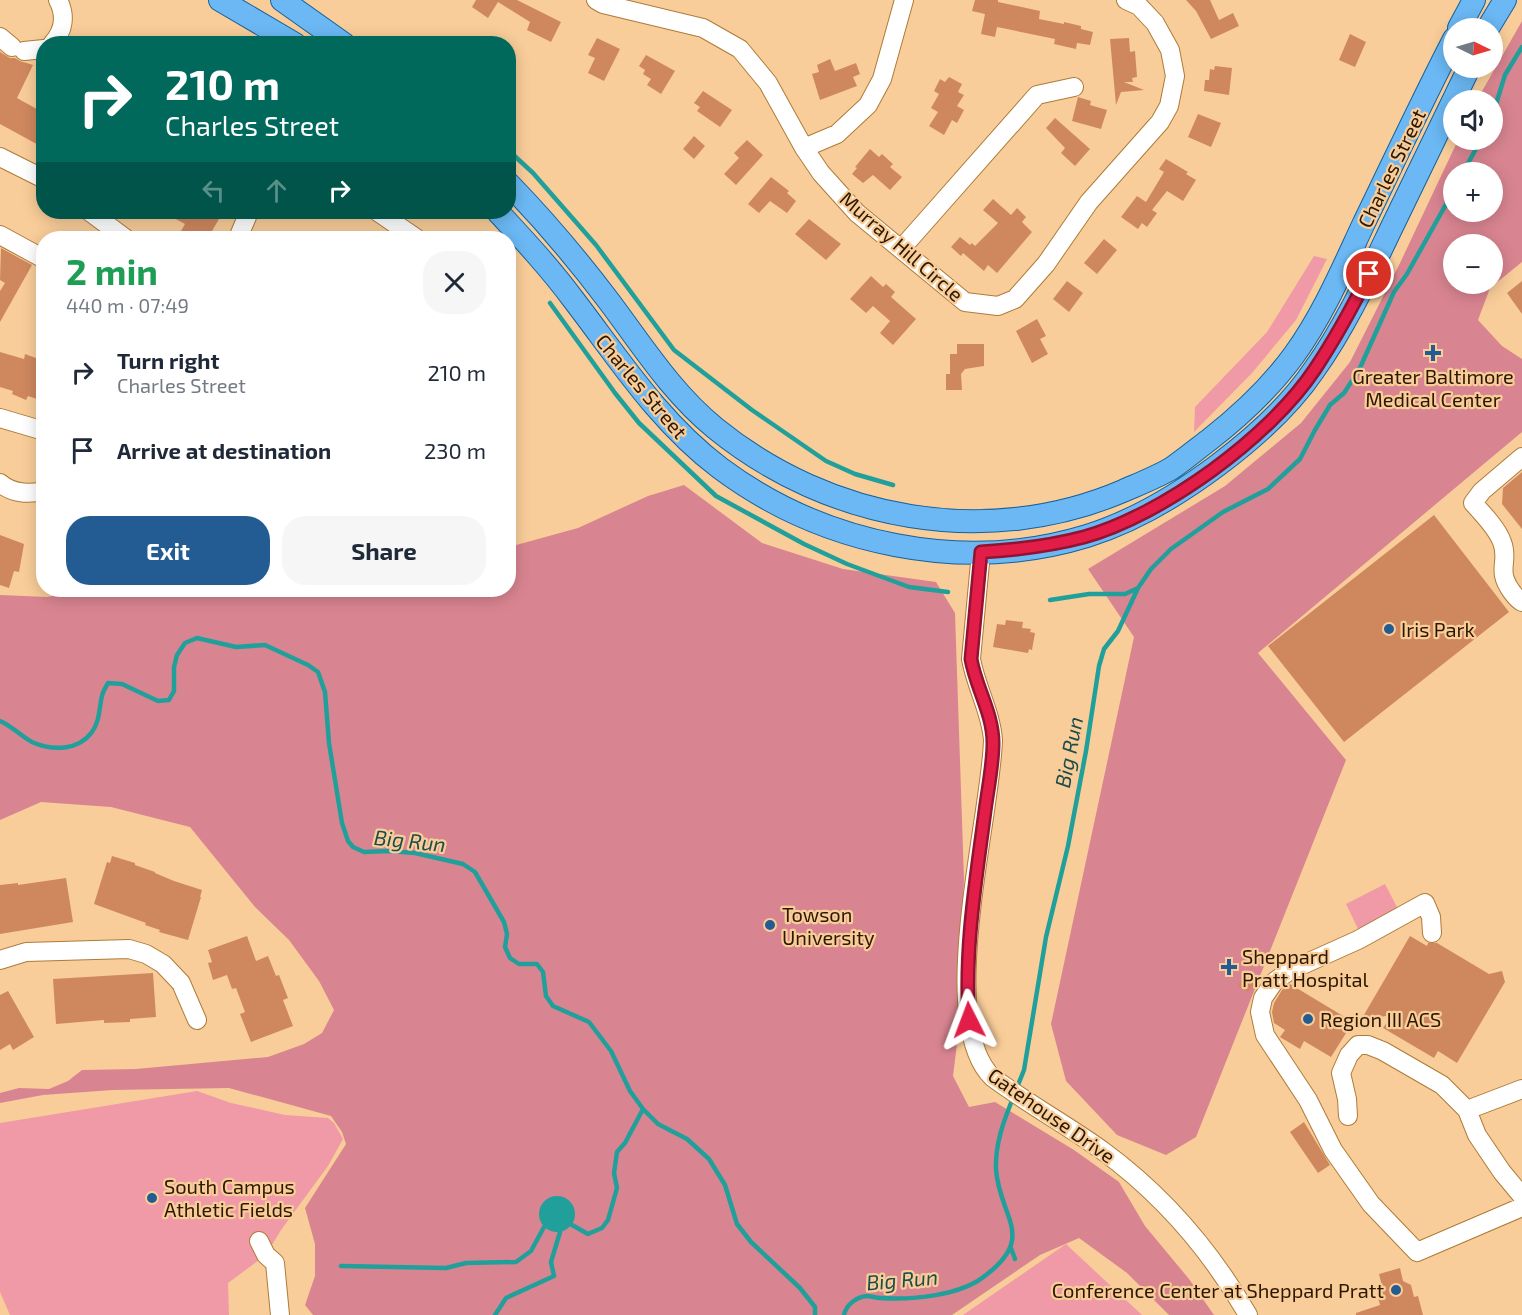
<!DOCTYPE html>
<meta charset="utf-8">
<style>
body{margin:0;font-family:"Exo 2",sans-serif;background:#f6f6f7;color:#1f2937;height:100vh;display:flex;flex-direction:column;font-size:22px;white-space:nowrap}
*{box-sizing:border-box;margin:0}
p{font-size:20px;color:#747a83}
.icon{flex:none;width:33px;height:33px;fill:none;stroke:currentColor;stroke-width:2;stroke-linecap:round;stroke-linejoin:round}
.map{position:relative;flex:1;overflow:hidden}
.drawer{position:absolute;left:36px;top:231px;width:480px;height:366px;display:flex;flex-direction:column;background:#fff;border-radius:24px;box-shadow:0 3px 15px #0003}
.drawer>*{flex:none}
.guide{position:absolute;left:36px;top:36px;width:480px;height:183px;border-radius:24px;box-shadow:0 3px 15px #0003;background:#00695c;color:#fff;overflow:hidden}
.needle{width:39px;rotate:95deg}
.buttons{position:absolute;left:1443px;top:18px;display:grid;gap:12px}
.buttons a{display:grid;place-items:center;width:60px;height:60px;border-radius:50%;background:#fff;box-shadow:0 3px 15px #0003;font-size:30px}
.pin{position:absolute;display:grid;place-items:center;width:51px;height:51px;color:#fff;margin:-26px;border:3px solid #fff;border-radius:50%;box-shadow:0 2px 6px #0007}
.me{position:absolute;width:66px;margin:-33px;rotate:357deg;stroke-linejoin:round;filter:drop-shadow(0 0 4px #0008)}
.turn{display:flex;align-items:center;gap:21px;height:126px;padding:0 30px;font-size:27px}
.turn .icon{width:78px;height:78px;stroke-width:2.5}
.turn b{display:block;font-size:42px;line-height:51px}
.lanes{display:flex;align-items:center;height:57px;padding:0 30px;background:#0003;justify-content:center;gap:30px;direction:ltr}
.lanes .off{opacity:.35}
.round{display:grid;place-items:center;flex:none;width:63px;height:63px;border-radius:24px;background:#f6f6f7}
.head{display:flex;align-items:center;justify-content:space-between;height:102px;padding:0 30px}
h1{font-size:36px;font-weight:700;line-height:45px;color:#1e9e55}
.cta{display:flex;gap:12px;margin-top:auto;padding:12px 30px}
.cta a{flex:1;height:69px;border-radius:24px;background:#235c93;color:#fff;font-size:24px;font-weight:700;line-height:69px;text-align:center}
.cta a+a{background:#f6f6f7;color:#1f2937}
ul{padding:0;list-style:none}
li{display:flex;align-items:center;gap:18px;height:78px;padding:0 30px}
li div{flex:1}
li b{display:block;font-size:22px}
li em{font-style:normal}
.map>svg:first-child{display:block}
.green{fill:#ef9aa6}
.forest{fill:#d98591;fill-rule:evenodd}
.water{fill:#21a09b}
.lines{fill:none;stroke-linecap:round;stroke-linejoin:round}
.stream{stroke:#21a09b;stroke-width:4.5}
.building{fill:#cf885e}
.minor-casing{stroke:#ae7b38;stroke-width:20}
.major-casing{stroke:#15619a;stroke-width:24}
.minor{stroke:#fff;stroke-width:18}
.major{stroke:#6bb8f4;stroke-width:22}
.route-casing{stroke:#92132f;stroke-width:15}
.route{stroke:#e11d48;stroke-width:10}
.poi-dot{fill:#235c93;stroke:#f9cd99;stroke-width:2}
.labels{text-anchor:middle;dominant-baseline:central;stroke-width:4.5;stroke-linejoin:round;paint-order:stroke}
.street-label{font-size:20px;fill:#2c1800;stroke:#f9cd99}
.poi-label{font-size:20px;fill:#2c1800;stroke:#f9cd99;text-anchor:start}
.water-label{font-size:21px;font-style:italic;fill:#1a4c4a;stroke:#f9cd99}
</style>
<div class="map">
<svg width="1522" height="1315" viewBox="0 0 1522 1315">
<rect width="100%" height="100%" fill="#f9cd99"/>
<!-- green -->
<path class="green" d="M1314 256 1327 259 1296 320 1252 373 1194 432 1195 407 1267 332Z
M1385 884 1398 909 1358 929 1346 904Z
M197 1091 231 1103 285 1115 328 1118 334 1123 343 1139 328 1166 281 1230 266 1255 228 1283 229 1315H10L0 1292V1123Z
M1066 1244 1142 1315H963Z"/>
<!-- forest -->
<path class="forest" d="M1522 21V262L1490 288 1478 320 1502 346 1522 359V432L1258 653 1346 760 1196 1137 1166 1155 1117 1135 1066 1081 1051 1024 1134 637 1088 569 1225 486 1301 423 1350 362 1400 263 1458 140H1492V100H1477ZM1454 172H1492V212H1454ZM1454 244H1492V284H1454Z
M684 485 762 543 843 569 936 582 955 613 964 879 957 1044 953 1076 969 1107 995 1102 1074 1150 1119 1182 1145 1226 1189 1279 1214 1315H1169L1127 1273 1079 1238 1040 1255 952 1315H313L305 1305 315 1276V1244L305 1208 346 1144 342 1132 331 1116 229 1088 113 1090 43 1095 0 1103V1093L19 1088 49 1089 68 1081 82 1070 136 1069 268 1057 304 1044 322 1033 334 1010 319 981 289 940 255 907 190 827 111 807 41 802 0 820V595L47 597 90 590H508L509 547 578 528 648 496Z"/>
<!-- water -->
<path class="water" d="M539 1214a18 18 0 1 1 36 0a18 18 0 1 1-36 0Z"/>
<g class="lines">
<!-- stream -->
<path class="stream" d="M1492 117 1505 75 1522 47
M508 150 533 173 596 245 674 350 752 410 826 461 855 474 893 485
M1463 172 1481 140
M550 303 615 393 639 423 716 496 804 544 847 564 909 587 948 592
M1050 600 1089 594H1125L1138 588
M0 721C12 726 21 736 32 742 52 751 78 751 92 732 100 721 99 708 102 696 103 691 106 687 108 683L122 684 158 701 169 700 174 691V667L177 655 185 643 197 638 236 647 265 645 308 665 318 672 325 692 329 743 342 823 348 841 353 847 364 852 388 851 415 853 463 864 475 872 504 922 507 934 505 947 510 958 519 964H537L543 972 546 996 553 1006 589 1022 611 1051 630 1091 643 1109 658 1124 687 1139 709 1159 725 1185 737 1224 751 1242 800 1288 815 1307V1315
M1016 1090 1024 1070 1046 937 1068 846 1086 751 1099 666 1104 649 1118 631 1138 588 1151 569 1171 549 1223 512 1268 489 1300 459 1315 430 1330 405 1344 393 1359 370 1394 292 1407 274 1454 190
M572 1225 588 1234 602 1228 608 1220 617 1188 614 1173 617 1152 625 1143 643 1109
M1011 1248 1015 1259
M341 1266 446 1268 466 1263 516 1262 531 1251 544 1227
M495 1315 506 1298 554 1276 551 1262 560 1232
M844 1315C846 1305 856 1297 867 1296 871 1296 876 1298 880 1298 912 1300 961 1296 986 1275 1037 1236 999 1217 996 1169 995 1144 1004 1120 1013 1098"/>
</g>
<!-- building -->
<path class="building" d="M476 0H517L561 22 551 42 527 30 530 22 498 2 488 18 472 7Z
M975 0H998V2L1040 11 1039 19 1064 24V22L1081 26V29L1093 32 1090 45 1077 43 1076 49 1054 44 1055 39 997 27 995 37 981 34 985 14 972 11Z
M1186 0H1210L1219 20 1233 13 1239 26 1211 39 1196 11Z
M1350 34 1366 42 1355 67 1339 60Z
M597 38 620 49 604 81 588 73 595 58 588 55Z
M1129 38 1130 52 1135 51 1137 77 1132 78 1133 82H1124L1144 90 1121 92 1116 105 1110 39Z
M0 52 10 58H15L20 61 33 65 17 98 44 113V148L0 124Z
M646 55 675 71 661 94 647 85 651 79 643 74 645 70 639 66Z
M830 59 835 71 856 63 860 74 853 77 857 86 820 100 812 74 819 72 817 65Z
M1215 66 1232 68 1229 95 1204 91 1205 80H1209L1210 69 1214 70Z
M949 77 962 84 958 92 964 95 957 106 964 110 957 123 952 120 944 135 929 126 938 112 931 108 939 94 934 91 940 79 945 82Z
M703 91 732 110 720 127 697 111 700 107 694 103Z
M1078 97 1091 101 1090 105 1107 110 1101 129 1072 121Z
M1198 114 1221 123 1211 147 1188 137Z
M1055 118 1090 149 1075 166 1061 153 1065 148 1046 128Z
M694 136 705 146 694 159 683 149Z
M747 140 763 155 736 185 724 174 739 158 734 153Z
M870 149 879 157 882 154 893 164 890 167 902 177 890 190 873 175 863 183 852 174 857 168 855 167Z
M1166 159 1188 172 1186 174 1196 180 1183 201 1167 191 1152 210 1157 213 1147 227 1142 223 1138 229 1121 217 1137 196 1146 202 1164 172 1159 169Z
M771 177 789 191 787 193 796 201 787 213 770 201 759 213 748 204Z
M993 199 1011 215 1017 208 1026 217 1022 222 1032 232 997 273 988 265 984 271 963 253 961 256 951 247 960 237 970 245 972 243 975 246 998 223 983 210Z
M163 212H223L208 238H177L185 224Z
M809 219 841 244 826 260 795 234Z
M1104 239 1117 250 1097 274 1084 263Z
M1 248 32 265 0 322V291L5 283 0 280Z
M871 276 883 287 886 284 895 292 891 297 916 319 893 345 880 333 890 321 873 306 866 313 850 299Z
M1067 281 1083 293 1069 312 1053 299Z
M1522 281V314L1507 293Z
M1037 319 1046 336 1040 339 1048 354 1032 363 1016 331Z
M957 344H984V366L965 369 961 374 962 390H946V374H950V354H957Z
M0 352 24 359 25 354 44 361V390L40 389 37 399 28 396 26 400 12 394 13 391 0 387Z
M1522 472V529L1502 504 1503 488Z
M1434 515 1509 612 1344 742 1268 646Z
M0 535 24 544 19 572 14 571 9 588 0 585Z
M1006 620 1023 622 1022 628 1031 629 1030 632 1035 633 1032 650 1029 649 1028 653 993 647 997 624 1005 625Z
M112 856 135 863V865L155 872V873L174 881 202 890 200 897H201L188 940 159 932 160 930 145 925 146 923 94 904 107 862 110 863Z
M66 878 73 922 0 934V885L18 883V885Z
M247 936 256 961 268 956 276 976 279 975 288 998 283 1000 293 1026 251 1042 240 1014 245 1012 236 988 232 989 227 975 213 980 208 963 212 962 208 950Z
M1410 936 1427 946 1428 943H1437L1489 974 1502 971 1505 982 1457 1063 1438 1051 1434 1058 1383 1028 1392 1015 1361 1020Z
M153 973 156 1017 130 1019V1022L104 1023V1020L56 1024 53 979Z
M1245 974 1256 980 1248 992 1238 986Z
M1290 984 1353 1022 1331 1057 1304 1041 1300 1049 1280 1037 1285 1030 1274 1023 1272 1012 1274 1003 1282 990Z
M8 991 34 1037 13 1050 10 1044 0 1050V995Z
M1304 1122 1330 1165 1318 1173 1290 1132Z
M1400 1268 1403 1281 1411 1285 1414 1297 1418 1296 1423 1315H1356V1313L1380 1305 1377 1293 1382 1286 1379 1274Z"/>
<g class="lines">
<!-- minor casing -->
<g class="minor-casing">
<path id="minor" d="M596 0 603 4 703 28 740 49 768 83 804 148 821 173 857 213 965 302 998 306 1015 299 1046 264 1089 202 1160 122 1169 106 1175 76 1170 50 1155 23 1139 6 1126 0
M0 37 12 47
M52 44C64 31 66 15 58 0
M24 51 44 49
M804 148 837 134 868 105 882 79 904 0
M0 157 44 179
M90 212 125 238
M378 212 416 238
M0 235 44 259
M238 238 249 212
M901 249 1037 95 1074 87
M0 418 44 431
M1522 457 1482 491 1473 503C1483 514 1497 528 1502 542 1510 562 1495 569 1512 592 1515 596 1517 599 1522 602
M0 483C13 494 28 494 44 491
M981 552 971 659C976 687 991 712 993 740 991 818 935 1020 992 1077 1028 1104 1067 1125 1103 1151 1163 1195 1211 1251 1248 1315
M1432 933 1431 917 1425 903 1358 940 1289 971 1274 982 1263 998 1260 1012 1265 1035 1308 1100 1333 1150 1371 1204 1417 1252 1522 1207
M0 960 26 952 129 949 146 954 163 964 181 983 197 1020
M1467 1110 1522 1089
M1348 1116 1347 1099 1341 1073 1349 1055 1358 1045H1368L1383 1051 1442 1085 1467 1110 1477 1135 1502 1172 1522 1196
M259 1241 266 1255 275 1263 280 1315"/>
</g>
<!-- major casing -->
<g class="major-casing">
<path id="major" d="M220 0 295 44
M282 0 344 44
M1459 28 1474 0
M1488 28 1505 0
M508 183C544 220 577 259 608 300 642 345 671 392 715 428 829 521 987 549 1123 491 1139 484 1157 477 1172 468 1185 459 1197 449 1209 440 1241 415 1270 388 1294 355 1323 315 1342 270 1363 225 1393 163 1422 101 1454 39
M498 212C524 240 550 268 573 299 619 359 659 422 720 468 823 545 963 574 1087 536 1135 521 1178 495 1218 465 1254 438 1289 407 1314 370 1344 328 1367 279 1389 233 1416 178 1442 123 1469 68"/>
</g>
<!-- minor -->
<use href="#minor" class="minor"/>
<!-- major -->
<use href="#major" class="major"/>
</g>
<g class="lines">
<!-- route casing -->
<g class="route-casing">
<path id="route" d="M969 1020C964 949 976 880 985 811 988 788 993 765 993 743 993 713 976 688 971 659L981 552C1015 550 1050 546 1084 537 1163 515 1270 437 1315 369 1335 339 1353 306 1369 274"/>
</g>
<!-- route -->
<use href="#route" class="route"/>
</g>
<!-- markers -->
<g class="poi-dot">
<path d="M1430 344h6v6h6v6h-6v6h-6v-6h-6v-6h6z"/>
<circle cx="1389" cy="629" r="6"/>
<circle cx="770" cy="925" r="6"/>
<path d="M1226 958h6v6h6v6h-6v6h-6v-6h-6v-6h6z"/>
<circle cx="1308" cy="1019" r="6"/>
<circle cx="152" cy="1198" r="6"/>
<circle cx="1396" cy="1290" r="6"/>
</g>
<g class="labels">
<!-- street labels -->
<g class="street-label">
<text transform="translate(1391 168) rotate(-64)">Charles Street</text>
<text transform="translate(902 246) rotate(41)">Murray Hill Circle</text>
<text transform="translate(642 386) rotate(50)">Charles Street</text>
<text transform="translate(1052 1115) rotate(35)">Gatehouse Drive</text>
</g>
<!-- poi labels -->
<g class="poi-label">
<text x="1433" y="376" text-anchor="middle">Greater Baltimore<tspan x="1433" dy="23">Medical Center</tspan></text>
<text x="1401" y="629">Iris Park</text>
<text x="782" y="914">Towson<tspan x="782" dy="23">University</tspan></text>
<text x="1242" y="956">Sheppard<tspan x="1242" dy="23">Pratt Hospital</tspan></text>
<text x="1320" y="1019">Region III ACS</text>
<text x="164" y="1186">South Campus<tspan x="164" dy="23">Athletic Fields</tspan></text>
<text x="1384" y="1290" text-anchor="end">Conference Center at Sheppard Pratt</text>
</g>
<!-- water labels -->
<g class="water-label">
<text transform="translate(1068 752) rotate(-79)">Big Run</text>
<text transform="translate(410 840) rotate(6)">Big Run</text>
<text transform="translate(902 1279) rotate(-5)">Big Run</text>
</g>
</g>
</svg>
<div class="buttons">
<a><svg class="needle" viewBox="-14 -14 28 28"><path d="M0-13l5 13h-10z" fill="#e53935"/><path d="M0 13l5-13h-10z" fill="#747a83"/></svg></a>
<a><svg class="icon" aria-label="sound" viewBox="0 0 24 24"><path d="M4 9h4l5-4v14l-5-4H4zM17 9q2 3 0 6"/></svg></a>
<a>+</a>
<a>−</a>
</div>
<div class="pin" style="left:1369px;top:274px;background:#d93025"><svg class="icon" aria-label="arrive" viewBox="0 0 24 24"><path d="M6 21V4h12l-3 4 3 4H6"/></svg></div>
<svg class="me" style="left:969px;top:1020px" viewBox="-20 -20 40 40"><path d="M0-17L14 15 0 8-14 15z" fill="#e11d48" stroke="#fff" stroke-width="4"/></svg>
<div class="guide">
<div class="turn"><svg class="icon" aria-label="right" viewBox="0 0 24 24"><path d="M7 20v-9h11M14 6l5 5-5 5"/></svg><div><b>210 m</b>Charles Street</div></div>
<div class="lanes"><svg class="icon off" aria-label="left" viewBox="0 0 24 24"><path d="M17 20v-9H6M10 6l-5 5 5 5"/></svg><svg class="icon off" aria-label="ahead" viewBox="0 0 24 24"><path d="M12 20V5M6 11l6-6 6 6"/></svg><svg class="icon" aria-label="right" viewBox="0 0 24 24"><path d="M7 20v-9h11M14 6l5 5-5 5"/></svg></div>
</div>
<section class="drawer">
<div class="head"><div><h1>2 min</h1><p>440 m · 07:49</p></div><a class="round"><svg class="icon" aria-label="close" viewBox="0 0 24 24"><path d="M6 6l12 12M18 6L6 18"/></svg></a></div>
<ul>
<li><svg class="icon" aria-label="right" viewBox="0 0 24 24"><path d="M7 20v-9h11M14 6l5 5-5 5"/></svg><div><b>Turn right</b><p>Charles Street</p></div><em>210 m</em></li>
<li><svg class="icon" aria-label="arrive" viewBox="0 0 24 24"><path d="M6 21V4h12l-3 4 3 4H6"/></svg><div><b>Arrive at destination</b></div><em>230 m</em></li>
</ul>
<div class="cta"><a>Exit</a><a>Share</a></div>
</section>
</div>
